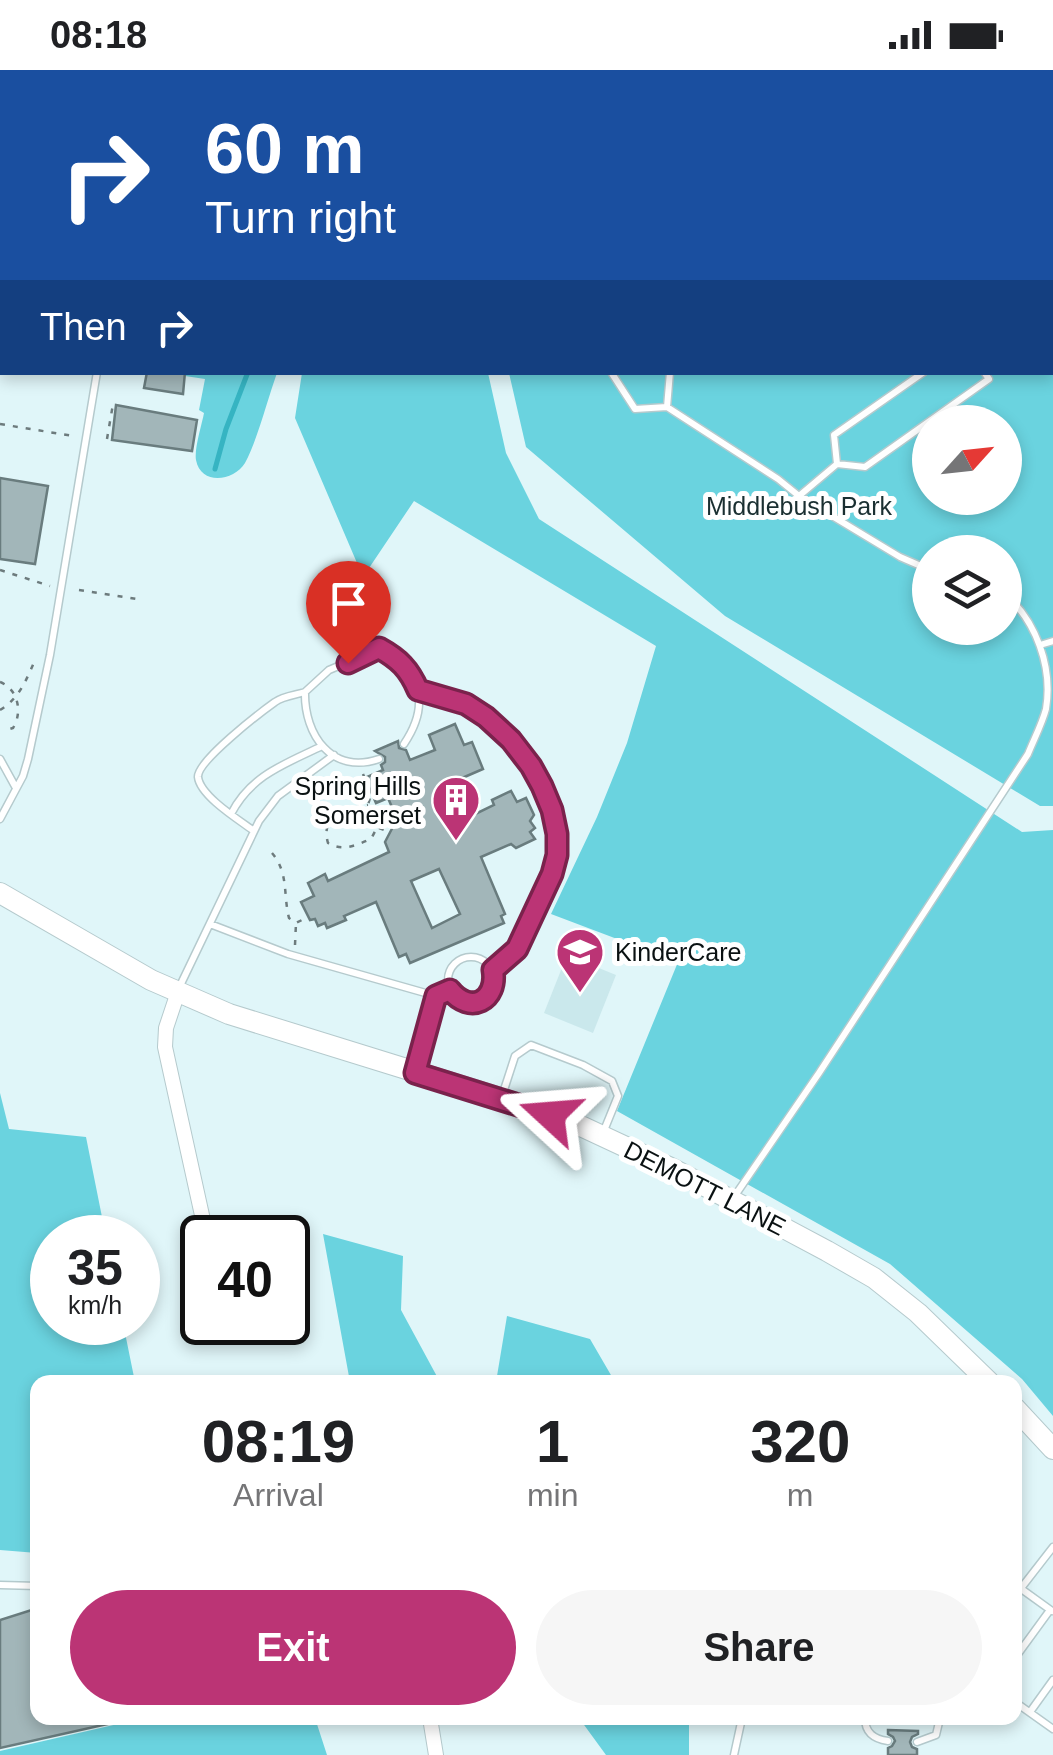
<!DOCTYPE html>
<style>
body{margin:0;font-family:Helvetica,sans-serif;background:#f6f6f6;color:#202124;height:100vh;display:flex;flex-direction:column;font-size:38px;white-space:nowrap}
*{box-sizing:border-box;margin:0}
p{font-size:32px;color:#757577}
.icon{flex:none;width:55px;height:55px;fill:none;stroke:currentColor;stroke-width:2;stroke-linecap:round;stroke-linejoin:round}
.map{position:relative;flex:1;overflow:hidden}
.panel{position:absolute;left:30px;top:1305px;width:992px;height:350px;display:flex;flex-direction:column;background:#fff;border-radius:20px;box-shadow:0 5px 15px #0003}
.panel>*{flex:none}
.guide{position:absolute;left:0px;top:0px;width:1055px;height:305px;box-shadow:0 5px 15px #0003;background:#1a4fa0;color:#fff;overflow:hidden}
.needle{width:65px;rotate:63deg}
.controls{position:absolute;left:912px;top:335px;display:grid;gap:20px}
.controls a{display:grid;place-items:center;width:110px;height:110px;border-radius:50%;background:#fff;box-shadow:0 5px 15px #0003;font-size:50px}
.speed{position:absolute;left:30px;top:1145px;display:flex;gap:20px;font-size:50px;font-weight:700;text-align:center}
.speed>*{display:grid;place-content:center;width:130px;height:130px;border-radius:50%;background:#fff;box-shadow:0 5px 15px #0003;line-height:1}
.speed small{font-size:25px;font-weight:400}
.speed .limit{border:5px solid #111;border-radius:15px;background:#fff;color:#111}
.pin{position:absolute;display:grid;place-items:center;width:85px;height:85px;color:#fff;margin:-102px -42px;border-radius:50% 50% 50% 0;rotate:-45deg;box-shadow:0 0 10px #0007}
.pin .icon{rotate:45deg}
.me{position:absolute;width:110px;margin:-55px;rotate:289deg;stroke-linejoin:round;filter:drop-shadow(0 0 8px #0008)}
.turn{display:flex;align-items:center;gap:35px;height:210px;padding:0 40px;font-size:45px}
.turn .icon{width:130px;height:130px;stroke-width:2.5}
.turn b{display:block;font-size:70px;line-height:85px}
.then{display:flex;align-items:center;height:95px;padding:0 40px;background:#0003;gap:20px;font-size:38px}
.eta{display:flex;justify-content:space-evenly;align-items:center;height:170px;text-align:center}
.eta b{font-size:60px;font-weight:800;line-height:70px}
.action{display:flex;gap:20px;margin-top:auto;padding:20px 40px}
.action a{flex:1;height:115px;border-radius:60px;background:#bb3475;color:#fff;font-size:40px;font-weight:800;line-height:115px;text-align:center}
.action a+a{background:#f6f6f6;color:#202124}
.status{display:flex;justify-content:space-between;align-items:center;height:70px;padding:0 50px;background:#fff;direction:ltr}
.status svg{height:28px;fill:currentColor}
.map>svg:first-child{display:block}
.built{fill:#cae8ec}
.green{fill:#6ad3df;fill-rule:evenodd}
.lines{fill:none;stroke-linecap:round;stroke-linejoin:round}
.stream{stroke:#36b4c2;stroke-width:5}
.building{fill:#a2b6b9;stroke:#697c7e;stroke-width:2.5;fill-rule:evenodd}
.lane-casing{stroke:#b5cacd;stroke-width:9}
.street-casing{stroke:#b5cacd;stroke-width:16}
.secondary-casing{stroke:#b5cacd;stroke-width:22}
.path{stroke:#6d7b7d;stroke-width:2.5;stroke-dasharray:5 8;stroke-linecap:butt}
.lane{stroke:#fff;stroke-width:6}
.street{stroke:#fff;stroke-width:14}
.secondary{stroke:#fff;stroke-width:20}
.route-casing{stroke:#7a224c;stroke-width:25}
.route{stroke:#bb3475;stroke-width:18}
.labels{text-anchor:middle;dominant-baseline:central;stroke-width:10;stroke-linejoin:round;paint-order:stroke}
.park-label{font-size:25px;fill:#1a2f31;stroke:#fff}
.poi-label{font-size:25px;fill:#0a1112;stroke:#fff;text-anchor:end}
.street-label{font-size:25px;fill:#0a1112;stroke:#fff}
</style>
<div class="status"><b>08:18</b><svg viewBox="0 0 49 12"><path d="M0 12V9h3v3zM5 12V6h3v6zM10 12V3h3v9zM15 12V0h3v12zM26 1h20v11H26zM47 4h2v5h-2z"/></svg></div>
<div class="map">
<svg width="1053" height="1685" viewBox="0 0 1053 1685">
<rect width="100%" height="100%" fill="#e0f6f9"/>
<!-- built -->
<path class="built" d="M567 885 616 905 593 963 544 943Z"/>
<!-- green -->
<path class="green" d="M19 0H232L233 2H19Z
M518 0H1053V736H1040L725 546 526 377 509 303 1052 302V2H519ZM930 352H1005V428H930ZM930 482H1005V558H930Z
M185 303H277C268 328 257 371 245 393 234 411 201 416 196 390 194 379 202 354 204 343L199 340 205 309 185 306Z
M302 303H488L506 383 539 449 1022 762 1053 760V1346L1022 1309 890 1194 617 1041 678 892 551 844 597 747 627 673 656 576 414 431 363 507 295 348Z
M0 1023 9 1059 86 1067 106 1167 52 1168V1252L123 1253 135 1312H38L37 1483 0 1480Z
M323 1164 403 1186 401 1240 440 1312H350Z
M507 1246 590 1269 615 1312H496Z
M144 1648H315L327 1685H0V1681Z
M579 1648H689V1685H606Z"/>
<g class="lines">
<!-- stream -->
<path class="stream" d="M215 399 226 359 248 302"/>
</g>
<!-- building -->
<path class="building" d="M147 302H185L183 324 144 318Z
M116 335 197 350 192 381 112 370Z
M0 408 48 416 35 494 0 489Z
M455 654 464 675 472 672 483 699 446 715 463 750 494 735 492 730 511 721 517 732 526 728 534 745 530 751 535 758 530 762 535 769 516 778 511 774 481 787 505 844 501 846 504 853 410 893 406 884 399 887 376 832 344 846 346 850 327 858 325 853 318 856 315 849 310 850 301 832 314 826 308 813 325 804 328 811 389 782 385 772 397 749 388 728 376 733 365 708 383 700 381 695 385 692V687L375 681 398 671 399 678 406 680 410 690 435 680 429 665ZM439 799 460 844 432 858 411 811Z
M38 1538V1648H112V1653L0 1678V1550Z
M888 1660 918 1661V1664L912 1667 910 1672 912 1677 917 1679V1685H888V1678L892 1676 895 1671 893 1667 888 1664Z"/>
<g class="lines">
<!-- lane casing -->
<g class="lane-casing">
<path id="lane" d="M0 104H2
M0 143 2 144
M611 302 635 339 667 337 778 409 799 426
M667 337 670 302
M837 394 834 365 924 302
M930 500 900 487 799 426 837 394 865 397 989 309 984 302
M1040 575 1053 571
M418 620 466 634 486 647 511 670 531 696 542 715 551 740 557 764V785L552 804 517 879 493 901
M0 689 16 718
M379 689C332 705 304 665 305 622L329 600 379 579C421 601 431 634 404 674
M231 744C251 705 285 694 322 676
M0 749 23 706 28 689 50 585 97 302
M254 761C239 750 200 726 198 707 197 691 261 642 275 632 283 626 295 625 305 622
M210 854 288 884 436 926 450 920
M448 910a23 23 0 1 1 46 0a23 23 0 1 1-46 0Z
M178 920 259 751 278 726 334 685
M417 997 436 926
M503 1023 515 986 531 975 583 995 612 1011 618 1026 603 1063
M734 1127 819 1003 1028 684C1034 669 1042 654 1046 639 1053 597 1036 551 1005 524
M0 1515 38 1516
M1020 1518 1052 1541
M1015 1526 1053 1477
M1015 1588 1050 1540
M1015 1632 1053 1659
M1030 1642 1053 1610
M865 1648C865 1663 874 1669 888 1671
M917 1672 936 1665 940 1648
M734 1685 742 1648"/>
</g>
<!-- street casing -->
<g class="street-casing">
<path id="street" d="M7 2V0
M0 42 2 27
M178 922 166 958 165 977 207 1168
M430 1648 436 1685"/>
</g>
<!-- secondary casing -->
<g class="secondary-casing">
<path id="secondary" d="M0 823 151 910 229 944 516 1033 583 1057 673 1099 827 1181 874 1208 918 1243 989 1312
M1015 1338 1053 1379"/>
</g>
<!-- path -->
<path class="path" d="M0 354 73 366
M107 369 113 334
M0 500 50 516
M79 520 143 530
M0 612C18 619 23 642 13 658L6 660
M0 640C20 628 27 608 36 588
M363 704 371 724 368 735 380 752 371 769C356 775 343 782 328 773 320 745 345 739 368 735
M379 758 390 762
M272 783C289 803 283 825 289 848L296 853 308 847
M295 875 296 853"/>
<!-- lane -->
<use href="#lane" class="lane"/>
<!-- street -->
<use href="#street" class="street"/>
<!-- secondary -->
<use href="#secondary" class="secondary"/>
</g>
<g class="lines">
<!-- route casing -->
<g class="route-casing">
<path id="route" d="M348 593 379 578C399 589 409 599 418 620L466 634 486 647 511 670 531 696 542 716 552 740 557 764V785L552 804 517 879 493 900C498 931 470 945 450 920L436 926 415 1003 550 1045"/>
</g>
<!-- route -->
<use href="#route" class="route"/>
</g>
<!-- icons -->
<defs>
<g id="building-pin" transform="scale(2.5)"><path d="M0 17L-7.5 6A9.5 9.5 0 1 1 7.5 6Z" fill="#bb3475" stroke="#fff"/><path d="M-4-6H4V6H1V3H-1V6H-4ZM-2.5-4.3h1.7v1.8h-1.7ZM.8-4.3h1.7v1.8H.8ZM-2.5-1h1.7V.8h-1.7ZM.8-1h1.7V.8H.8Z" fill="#fff"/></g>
<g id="school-pin" transform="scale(2.5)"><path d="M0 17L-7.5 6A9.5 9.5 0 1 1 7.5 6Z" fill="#bb3475" stroke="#fff"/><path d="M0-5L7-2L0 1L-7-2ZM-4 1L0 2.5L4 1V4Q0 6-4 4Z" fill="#fff"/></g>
</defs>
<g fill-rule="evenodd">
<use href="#building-pin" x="456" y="730"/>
<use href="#school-pin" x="580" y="882"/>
</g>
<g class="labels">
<!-- park labels -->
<g class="park-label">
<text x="799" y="436">Middlebush Park</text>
</g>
<!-- poi labels -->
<g class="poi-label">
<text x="421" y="716">Spring Hills<tspan x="421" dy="29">Somerset</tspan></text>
<text x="615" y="882" text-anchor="start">KinderCare</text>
</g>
<!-- street labels -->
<g class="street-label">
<text transform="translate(705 1118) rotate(27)">DEMOTT LANE</text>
</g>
</g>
</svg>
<div class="controls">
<a><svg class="needle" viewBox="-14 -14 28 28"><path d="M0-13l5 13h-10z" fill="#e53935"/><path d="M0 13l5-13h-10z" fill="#757577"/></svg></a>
<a><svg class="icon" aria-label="layers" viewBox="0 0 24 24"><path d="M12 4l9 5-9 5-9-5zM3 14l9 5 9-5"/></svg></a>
</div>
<div class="speed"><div>35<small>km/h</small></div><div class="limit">40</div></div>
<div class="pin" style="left:348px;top:593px;background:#d93025"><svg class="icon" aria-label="arrive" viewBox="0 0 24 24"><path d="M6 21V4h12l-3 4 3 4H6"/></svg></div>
<svg class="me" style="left:550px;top:1045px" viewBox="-20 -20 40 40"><path d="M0-17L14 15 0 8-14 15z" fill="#bb3475" stroke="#fff" stroke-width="4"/></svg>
<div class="guide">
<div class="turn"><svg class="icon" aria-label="right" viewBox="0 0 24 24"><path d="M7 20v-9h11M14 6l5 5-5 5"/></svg><div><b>60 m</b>Turn right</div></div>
<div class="then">Then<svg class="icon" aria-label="right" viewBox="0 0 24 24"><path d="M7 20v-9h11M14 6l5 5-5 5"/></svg></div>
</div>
<section class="panel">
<div class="eta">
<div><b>08:19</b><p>Arrival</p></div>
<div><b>1</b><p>min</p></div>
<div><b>320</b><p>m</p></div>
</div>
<div class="action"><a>Exit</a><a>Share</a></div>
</section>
</div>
